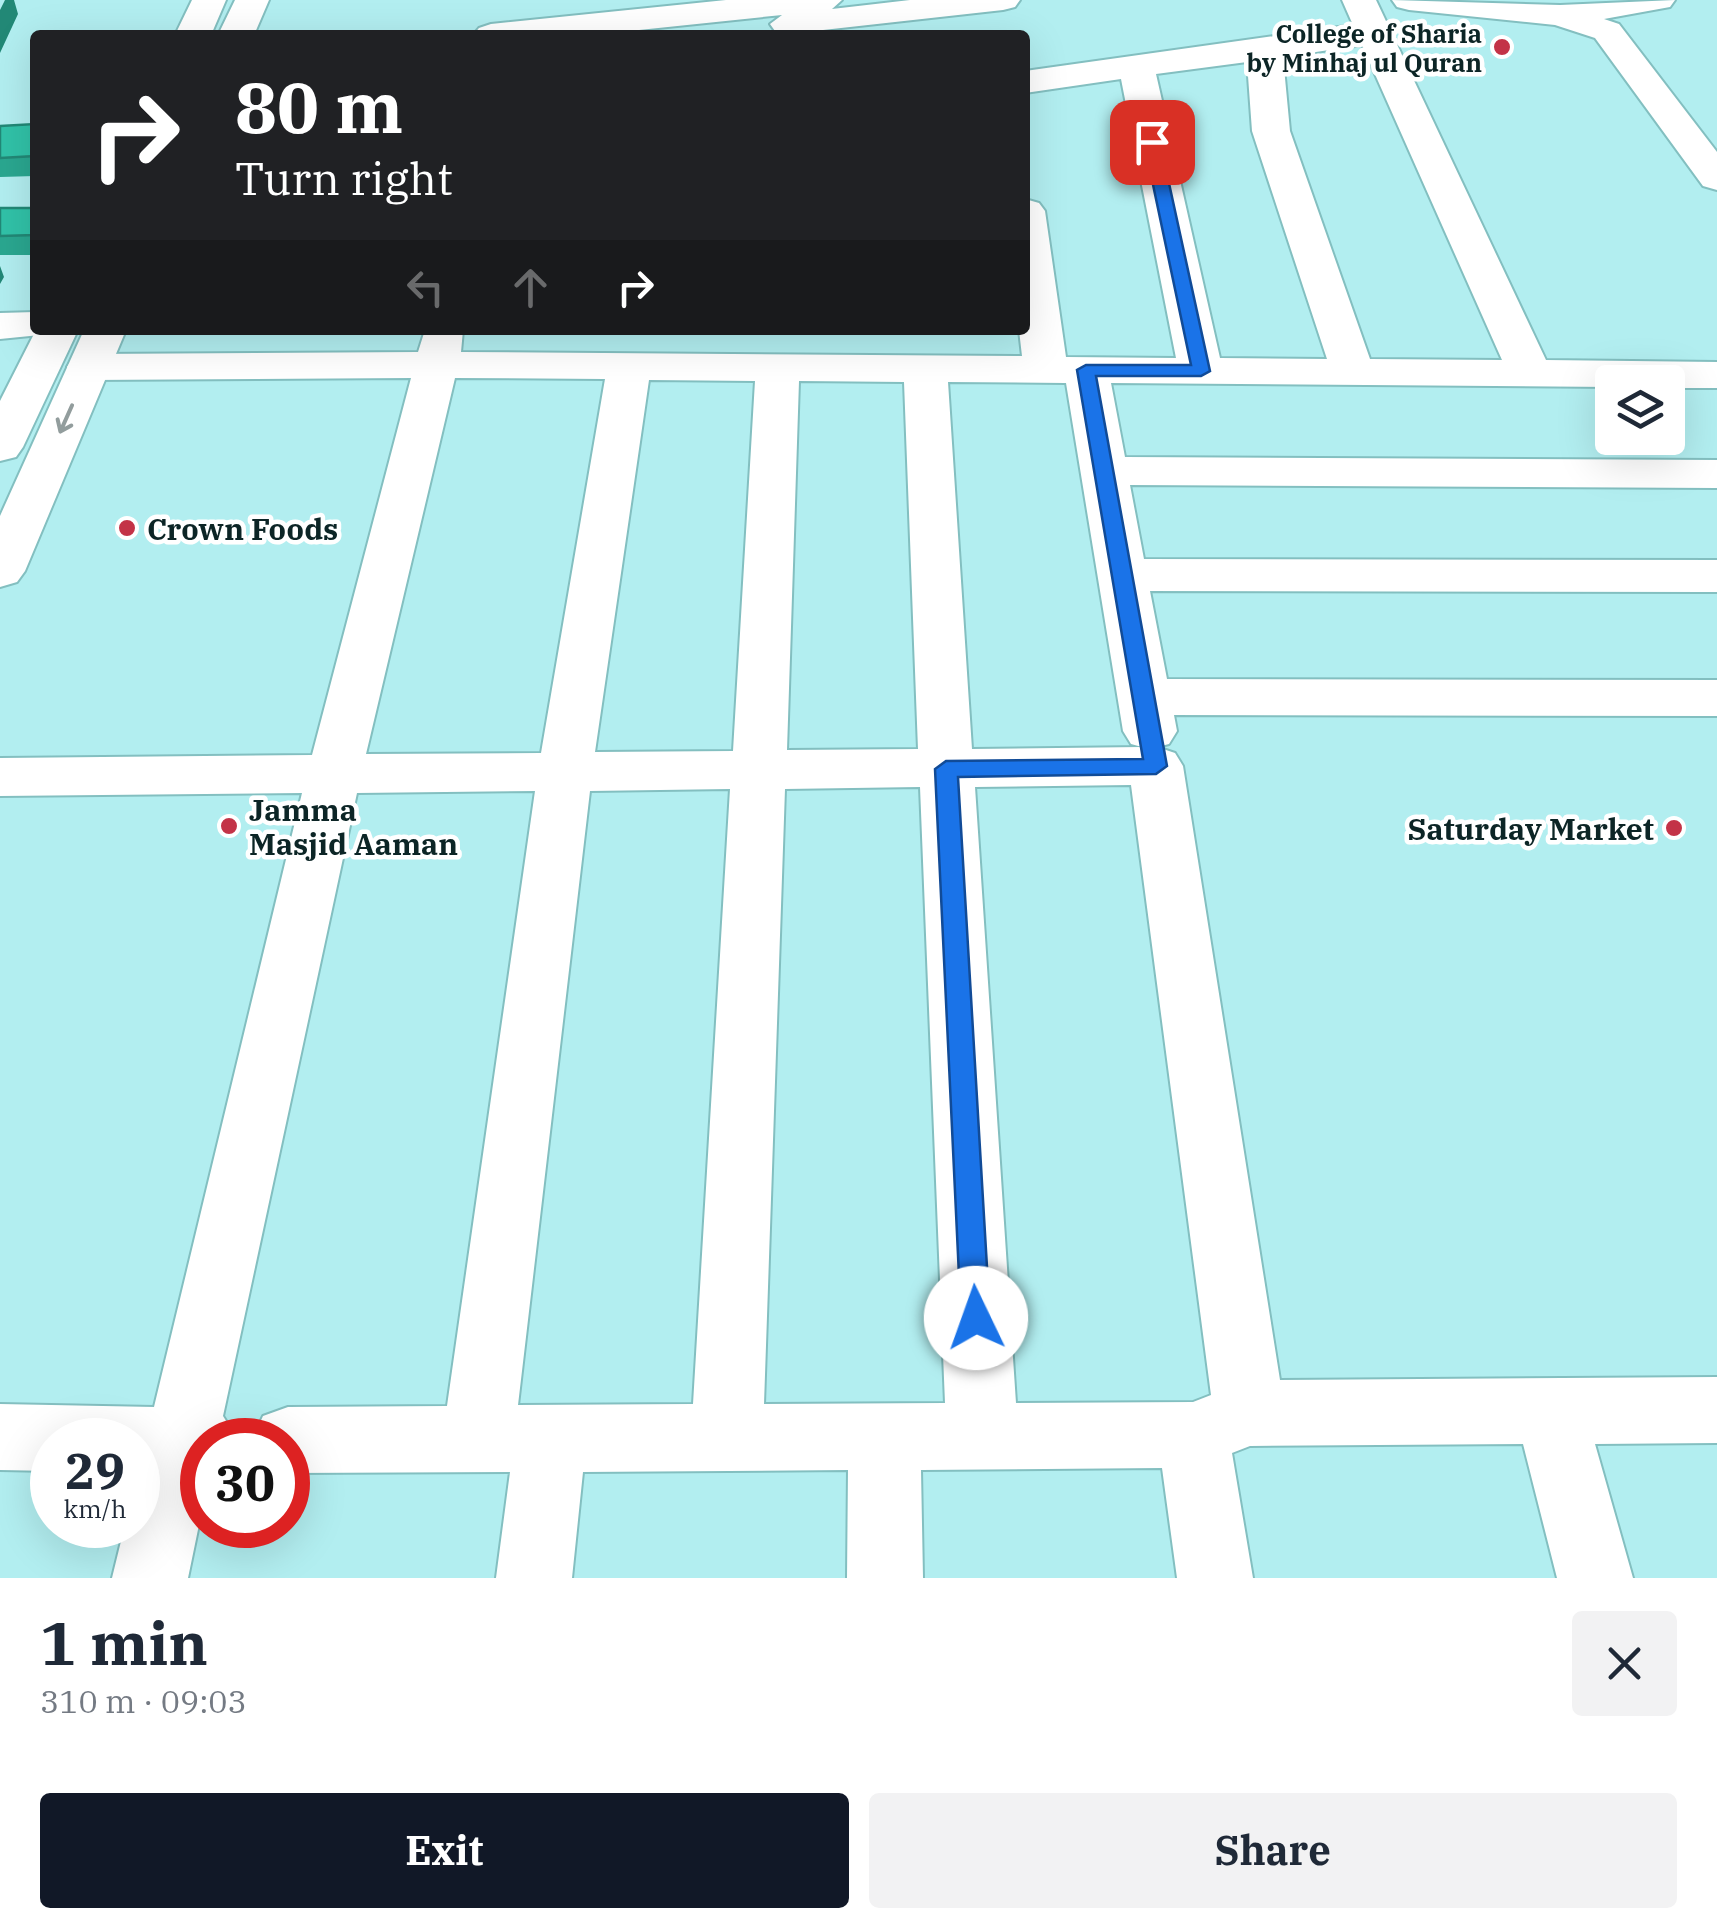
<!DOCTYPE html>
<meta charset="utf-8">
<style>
body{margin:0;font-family:"IBM Plex Serif",serif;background:#f2f2f3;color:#1f2937;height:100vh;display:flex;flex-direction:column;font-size:38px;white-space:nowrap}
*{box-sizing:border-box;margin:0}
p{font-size:32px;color:#747a83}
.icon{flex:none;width:55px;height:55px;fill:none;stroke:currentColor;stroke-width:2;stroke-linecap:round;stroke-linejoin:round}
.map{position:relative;height:1578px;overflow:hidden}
.details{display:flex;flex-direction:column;background:#fff;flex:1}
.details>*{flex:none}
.banner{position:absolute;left:30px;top:30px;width:1000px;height:305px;border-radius:10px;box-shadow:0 10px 40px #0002;background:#202124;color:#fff;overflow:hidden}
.fabs{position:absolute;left:1595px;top:365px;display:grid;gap:20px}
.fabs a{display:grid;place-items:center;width:90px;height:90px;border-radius:10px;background:#fff;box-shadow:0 10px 40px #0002;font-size:50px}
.speed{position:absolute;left:30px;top:1418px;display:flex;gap:20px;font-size:50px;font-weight:700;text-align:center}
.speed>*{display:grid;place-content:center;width:130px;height:130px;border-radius:50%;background:#fff;box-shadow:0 10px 40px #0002;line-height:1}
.speed small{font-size:25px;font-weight:400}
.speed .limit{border:15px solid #d22;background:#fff;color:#111}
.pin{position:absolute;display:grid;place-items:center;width:85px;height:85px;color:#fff;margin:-42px;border-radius:20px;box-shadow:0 5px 15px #0006}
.me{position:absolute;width:110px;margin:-55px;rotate:357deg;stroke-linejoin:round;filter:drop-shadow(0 0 8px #0008)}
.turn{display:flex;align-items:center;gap:35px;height:210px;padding:0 40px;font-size:45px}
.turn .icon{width:130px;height:130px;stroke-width:2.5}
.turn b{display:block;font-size:70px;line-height:85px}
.lanes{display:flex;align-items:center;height:95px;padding:0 40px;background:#0003;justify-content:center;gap:50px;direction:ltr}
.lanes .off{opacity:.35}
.round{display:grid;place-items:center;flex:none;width:105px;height:105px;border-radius:10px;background:#f2f2f3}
.summary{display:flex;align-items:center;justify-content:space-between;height:170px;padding:0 40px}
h1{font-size:60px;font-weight:800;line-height:75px}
.action{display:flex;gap:20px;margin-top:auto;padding:20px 40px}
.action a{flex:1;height:115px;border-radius:10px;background:#111827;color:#fff;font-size:40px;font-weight:800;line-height:115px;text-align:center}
.action a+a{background:#f2f2f3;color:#1f2937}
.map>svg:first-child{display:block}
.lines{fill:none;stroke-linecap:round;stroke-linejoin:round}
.street-casing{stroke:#83bfc0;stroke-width:4}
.secondary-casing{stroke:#83bfc0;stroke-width:4}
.street{fill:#fff;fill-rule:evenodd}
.secondary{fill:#fff;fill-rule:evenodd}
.wall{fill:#2aa790}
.shaded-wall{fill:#228876}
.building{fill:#31c2a8;stroke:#228876;stroke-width:2.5}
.oneway{stroke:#929d9d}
.route{fill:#1a73e8;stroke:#114b97;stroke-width:2.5}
.poi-dot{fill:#c33347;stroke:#fff;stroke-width:4}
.labels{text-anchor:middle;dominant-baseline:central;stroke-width:9;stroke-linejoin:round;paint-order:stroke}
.far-poi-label{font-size:25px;font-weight:bold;fill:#0c2526;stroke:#fff;text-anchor:end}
.poi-label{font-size:30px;font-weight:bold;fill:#0c2526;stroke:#fff;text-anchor:start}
</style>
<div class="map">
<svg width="1717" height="1578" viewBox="0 0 1717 1578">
<rect width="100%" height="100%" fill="#b2eef0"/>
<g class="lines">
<!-- street casing -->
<g class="street-casing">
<path id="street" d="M1342 0H1376L1546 360 1717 362V388H1668V382H1612V387L1111 383 1125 457 1717 460V488L1130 485 1144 559 1717 560V592L1150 591 1167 679 1717 680V716L1174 715 1177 731 1169 744 1157 747 1175 753 1183 766 1280 1380 1717 1377V1443L1595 1444 1633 1578H1557L1523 1444 1250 1446 1232 1453 1253 1578H1177L1162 1468 921 1470 923 1578H847L848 1470 583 1472 572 1578H496L510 1472 288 1473V1440H252L263 1416 288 1407 447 1406 535 791 357 793 223 1416 238 1440H202V1510L188 1578H112L125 1525H138V1440H52V1471L0 1470V1404L154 1407 302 793 0 796V758L312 755 411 378 89 380 73 376 67 367 73 358 89 354 418 352 425 330H463L461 352 1022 356 1019 330H1025V199L1039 203 1045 211 1066 357 1176 358 1121 79 1025 93V71L1353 25ZM1362 45 1502 360 1370 359 1290 131 1283 57ZM1247 62 1252 131 1327 359 1220 358 1156 74ZM455 378 605 379 541 753 366 754ZM649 380 755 381 733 751 595 752ZM799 381 904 382 918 749 787 750ZM948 382 1066 383 1123 731 1131 744 1142 747 972 749ZM1131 785 1211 1395 1193 1402 1016 1403 975 787ZM920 787 945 1403 764 1404 785 789ZM730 789 693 1404 518 1405 590 791Z
M1392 0 1560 5 1675 0 1670 7 1604 19 1619 24 1717 152V190L1703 186 1595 38 1555 25 1409 10 1397 7Z
M35 312V330H53L50 334 0 339V313Z"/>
</g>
<!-- secondary casing -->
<g class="secondary-casing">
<path id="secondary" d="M192 0H226L211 35H175Z
M235 0H269L254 35H218Z
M726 0H842L832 9 910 0H1020L1015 7 1003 10 787 34 775 31 770 24 782 15 591 35H473L479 28 491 24Z
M36 330H78L23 447 16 457 0 461V401Z
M84 330H126L25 571 17 582 0 587V516Z"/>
</g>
<!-- street -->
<use href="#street" class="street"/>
<!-- secondary -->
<use href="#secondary" class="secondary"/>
</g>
<!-- wall -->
<path class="wall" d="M35 124V176L0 177V126Z
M0 208H35V255H0Z"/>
<!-- shaded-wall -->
<path class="shaded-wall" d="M5 0H14L18 14 0 53V10Z
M0 266 4 277 0 284Z"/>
<!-- building -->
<path class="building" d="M35 124V156L0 158V126Z
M0 208H35V235L0 236Z"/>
<!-- one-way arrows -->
<defs><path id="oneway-shaft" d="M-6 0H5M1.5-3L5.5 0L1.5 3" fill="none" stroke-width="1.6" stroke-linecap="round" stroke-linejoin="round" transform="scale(2.5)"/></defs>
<use class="oneway" href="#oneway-shaft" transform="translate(66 419) rotate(114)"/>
<!-- route -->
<path class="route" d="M1152 138 1160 142 1210 371 1201 376H1096L1167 766 1156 774 958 777 990 1318 986 1327 976 1331 965 1327 961 1318 935 769 946 761 1143 759 1077 370 1086 365H1191L1144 142Z"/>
<!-- markers -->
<g class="poi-dot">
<circle cx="1502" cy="47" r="10"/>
<circle cx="127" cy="528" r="10"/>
<circle cx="229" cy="826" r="10"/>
<circle cx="1674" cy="828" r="10"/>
</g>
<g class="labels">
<!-- far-poi labels -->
<g class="far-poi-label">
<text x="1482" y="33">College of Sharia<tspan x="1482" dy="29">by Minhaj ul Quran</tspan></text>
</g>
<!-- poi labels -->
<g class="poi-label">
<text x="147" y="528">Crown Foods</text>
<text x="249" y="809">Jamma<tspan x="249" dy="34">Masjid Aaman</tspan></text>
<text x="1654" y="828" text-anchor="end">Saturday Market</text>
</g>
</g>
</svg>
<div class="fabs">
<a><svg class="icon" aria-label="layers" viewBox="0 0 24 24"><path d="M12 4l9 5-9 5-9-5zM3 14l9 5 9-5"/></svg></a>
</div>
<div class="speed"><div>29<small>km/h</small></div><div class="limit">30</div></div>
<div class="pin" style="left:1152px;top:142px;background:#d93025"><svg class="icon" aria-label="arrive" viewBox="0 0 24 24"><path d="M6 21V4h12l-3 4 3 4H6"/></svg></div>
<svg class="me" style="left:976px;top:1318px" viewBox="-20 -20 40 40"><circle r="19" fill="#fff"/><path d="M0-13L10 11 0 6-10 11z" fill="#1a73e8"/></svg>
<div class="banner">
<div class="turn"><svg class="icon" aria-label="right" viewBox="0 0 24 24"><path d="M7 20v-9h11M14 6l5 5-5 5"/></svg><div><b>80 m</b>Turn right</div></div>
<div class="lanes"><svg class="icon off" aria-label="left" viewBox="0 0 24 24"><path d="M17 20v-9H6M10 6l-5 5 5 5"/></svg><svg class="icon off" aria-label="ahead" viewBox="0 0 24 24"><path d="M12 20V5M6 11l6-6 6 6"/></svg><svg class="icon" aria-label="right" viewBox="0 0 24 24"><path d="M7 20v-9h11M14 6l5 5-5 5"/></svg></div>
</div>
</div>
<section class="details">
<div class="summary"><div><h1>1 min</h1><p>310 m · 09:03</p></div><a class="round"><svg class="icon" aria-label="close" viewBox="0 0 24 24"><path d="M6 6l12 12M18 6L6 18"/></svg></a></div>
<div class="action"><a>Exit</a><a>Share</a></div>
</section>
